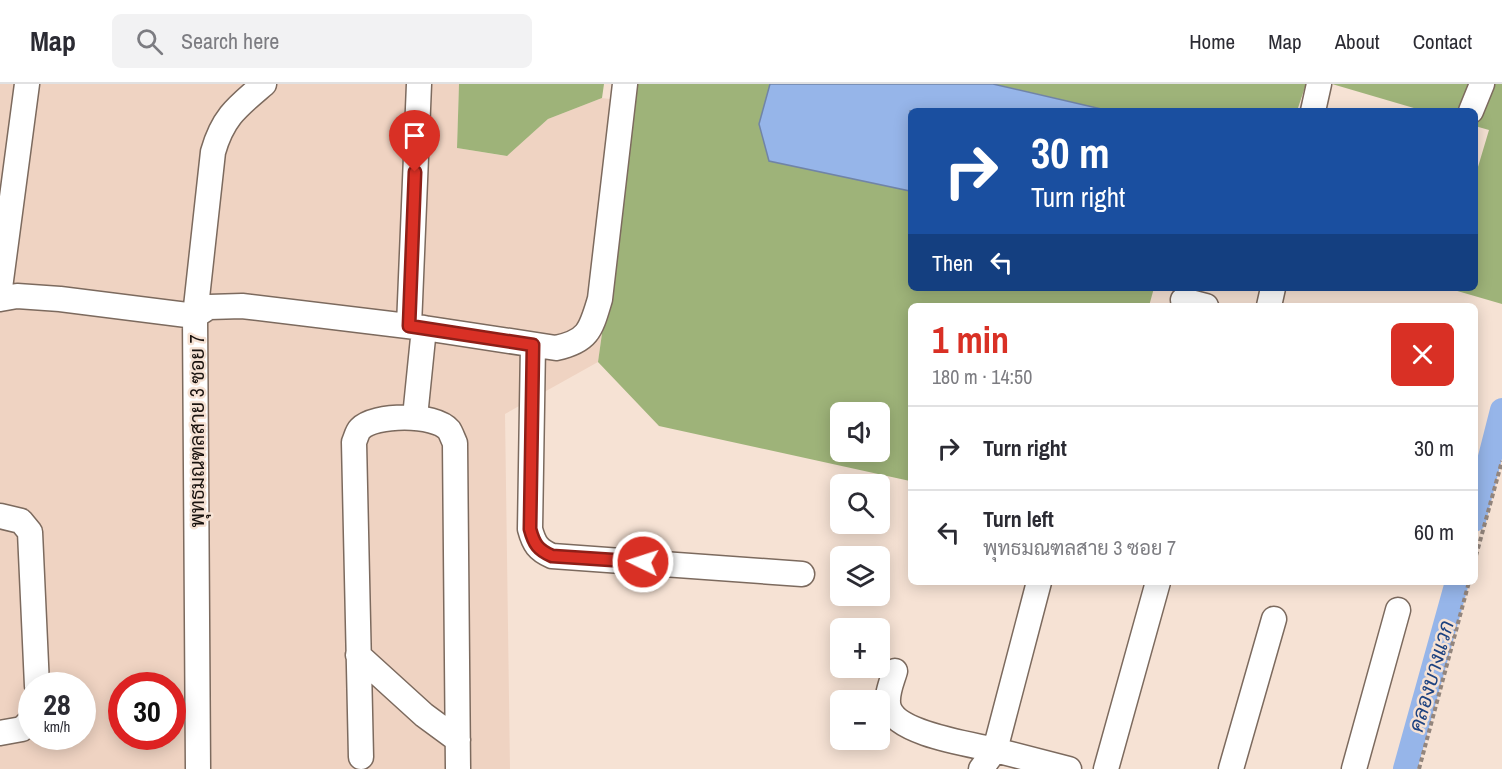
<!DOCTYPE html>
<meta charset="utf-8">
<style>
body{margin:0;font-family:"Archivo Narrow",Sarabun,sans-serif;background:#f2f2f3;color:#2b2b33;height:100vh;display:flex;flex-direction:column;font-size:22px;white-space:nowrap}
*{box-sizing:border-box;margin:0}
p{font-size:20px;color:#7c7c81}
.icon{flex:none;width:33px;height:33px;fill:none;stroke:currentColor;stroke-width:2;stroke-linecap:round;stroke-linejoin:round}
.map{position:relative;flex:1;overflow:hidden}
.drawer{position:absolute;left:908px;top:219px;width:570px;height:282px;display:flex;flex-direction:column;background:#fff;border-radius:9px;box-shadow:0 3px 15px #0003}
.drawer>*{flex:none}
.guide{position:absolute;left:908px;top:24px;width:570px;height:183px;border-radius:9px;box-shadow:0 3px 15px #0003;background:#1a4fa0;color:#fff;overflow:hidden}
.tools{position:absolute;left:830px;top:318px;display:grid;gap:12px}
.tools a{display:grid;place-items:center;width:60px;height:60px;border-radius:9px;background:#fff;box-shadow:0 3px 15px #0003;font-size:30px}
.speed{position:absolute;left:18px;top:588px;display:flex;gap:12px;font-size:30px;font-weight:700;text-align:center}
.speed>*{display:grid;place-content:center;width:78px;height:78px;border-radius:50%;background:#fff;box-shadow:0 3px 15px #0003;line-height:1}
.speed small{font-size:15px;font-weight:400}
.speed .limit{border:9px solid #d22;background:#fff;color:#111}
.pin{position:absolute;display:grid;place-items:center;width:51px;height:51px;color:#fff;margin:-62px -26px;border-radius:50% 50% 50% 0;rotate:-45deg;box-shadow:0 0 6px #0007}
.pin .icon{rotate:45deg}
.me{position:absolute;width:66px;margin:-33px;rotate:274deg;stroke-linejoin:round;filter:drop-shadow(0 0 4px #0008)}
.turn{display:flex;align-items:center;gap:21px;height:126px;padding:0 24px;font-size:27px}
.turn .icon{width:78px;height:78px;stroke-width:2.5}
.turn b{display:block;font-size:42px;line-height:51px}
.then{display:flex;align-items:center;height:57px;padding:0 24px;background:#0003;gap:12px;font-size:22px}
.round{display:grid;place-items:center;flex:none;width:63px;height:63px;border-radius:9px;background:#f2f2f3}
.summary{display:flex;align-items:center;justify-content:space-between;height:102px;padding:0 24px}
h1{font-size:36px;font-weight:800;line-height:45px;color:#d93025}
ul{padding:0;list-style:none}
li{display:flex;align-items:center;gap:18px;height:84px;padding:0 24px;border-top:2px solid #e1e1e2}
li div{flex:1}
li b{display:block;font-size:22px}
li em{font-style:normal}
header{display:flex;align-items:center;gap:36px;box-sizing:border-box;height:84px;padding:0 30px;background:#fff;border-bottom:2px solid #e1e1e2}
header strong{font-size:28px}
nav{display:flex;gap:33px;margin-inline-start:auto;font-size:21px}
.search{width:420px;height:54px;background:#f2f2f3;display:flex;align-items:center;gap:15px;box-sizing:border-box;padding:0 21px;border-radius:9px;color:#7c7c81;font-size:22px}
.map>svg:first-child{display:block}
.built{fill:#efd3c2;fill-rule:evenodd}
.forest{fill:#9eb379;fill-rule:evenodd}
.water{fill:#96b5e9;stroke:#7084a7;stroke-width:1.5}
.lines{fill:none;stroke-linecap:round;stroke-linejoin:round}
.canal{stroke:#96b5e9;stroke-width:24}
.minor-casing{stroke:#7c6a5e;stroke-width:27}
.path{stroke:#93857c;stroke-width:4;stroke-dasharray:4.5 3;stroke-linecap:butt}
.minor{stroke:#fff;stroke-width:24}
.route-casing{stroke:#8d1f18;stroke-width:15}
.route{stroke:#d93025;stroke-width:10}
.labels{text-anchor:middle;dominant-baseline:central;stroke-width:5;stroke-linejoin:round;paint-order:stroke}
.street-label{font-size:20px;fill:#19120e;stroke:#f6e2d4}
.water-label{font-size:21px;font-style:italic;fill:#1d427f;stroke:#f6e2d4}
</style>
<header>
<strong>Map</strong>
<div class="search"><svg class="icon" aria-label="search" viewBox="0 0 24 24"><circle cx="10" cy="10" r="6"/><path d="M15 15l6 6"/></svg>Search here</div>
<nav><a>Home</a><a>Map</a><a>About</a><a>Contact</a></nav>
</header>
<div class="map">
<svg width="1502" height="685" viewBox="0 0 1502 685">
<rect width="100%" height="100%" fill="#f6e2d4"/>
<!-- built -->
<path class="built" d="M0 0H459L457 64 506 72 548 35 602 14 634 18 598 278 505 330 510 685H0ZM32 602H82V652H32ZM122 602H172V652H122Z"/>
<!-- forest -->
<path class="forest" d="M459 0H604L602 14 548 35 507 72 457 64Z
M637 0H770L759 40 769 77 910 107V204H1154L1149 222H910V397L659 342 598 278ZM840 328H879V368H840Z
M993 0H1306L1297 27H1110Z
M1332 0H1502V220L1447 204H1474L1475 93 1489 46 1475 42 1474 27H1424Z"/>
<!-- water -->
<path class="water" d="M770 0H993L1110 27H910V107L769 77 759 40Z"/>
<g class="lines">
<!-- canal -->
<path class="canal" d="M1474 436 1502 326
M1405 685 1457 498"/>
<!-- minor casing -->
<g class="minor-casing">
<path id="minor" d="M1313 27 1319 0
M1471 27 1482 0
M0 204 27 0
M0 215 17 212 60 215 195 232 213 68C223 33 237 23 264 0
M1183 216 1206 222
M1269 222 1273 204
M409 242 419 0
M533 261 530 445C534 460 538 466 552 472L802 490
M415 333 424 244
M0 432 21 437 30 448 37 602
M1039 498 995 666 1069 685
M358 571 424 631 458 656
M895 587C892 598 885 612 889 624 898 650 970 660 995 666L981 685
M0 649 22 645 32 635
M361 673 354 358C356 354 357 348 360 345 374 330 435 329 449 346 451 349 453 355 455 359L458 685
M198 685 195 232 209 223 242 222 424 244 556 264C589 257 591 245 600 215L625 0
M1106 685 1158 498
M1231 685 1274 535
M1354 685 1398 526"/>
</g>
<!-- path -->
<path class="path" d="M1474 479 1502 377
M1419 685 1469 498"/>
<!-- minor -->
<use href="#minor" class="minor"/>
</g>
<g class="lines">
<!-- route casing -->
<g class="route-casing">
<path id="route" d="M415 88 409 242 533 261 530 445C534 460 538 466 552 472L643 478"/>
</g>
<!-- route -->
<use href="#route" class="route"/>
</g>
<g class="labels">
<!-- street labels -->
<g class="street-label">
<text transform="translate(196 347) rotate(-90)">พุทธมณฑลสาย 3 ซอย 7</text>
</g>
<!-- water labels -->
<g class="water-label">
<text transform="translate(1431 592) rotate(-74)">คลองบางแวก</text>
</g>
</g>
</svg>
<div class="tools">
<a><svg class="icon" aria-label="sound" viewBox="0 0 24 24"><path d="M4 9h4l5-4v14l-5-4H4zM17 9q2 3 0 6"/></svg></a>
<a><svg class="icon" aria-label="search" viewBox="0 0 24 24"><circle cx="10" cy="10" r="6"/><path d="M15 15l6 6"/></svg></a>
<a><svg class="icon" aria-label="layers" viewBox="0 0 24 24"><path d="M12 4l9 5-9 5-9-5zM3 14l9 5 9-5"/></svg></a>
<a>+</a>
<a>−</a>
</div>
<div class="speed"><div>28<small>km/h</small></div><div class="limit">30</div></div>
<div class="pin" style="left:415px;top:88px;background:#d93025"><svg class="icon" aria-label="arrive" viewBox="0 0 24 24"><path d="M6 21V4h12l-3 4 3 4H6"/></svg></div>
<svg class="me" style="left:643px;top:478px" viewBox="-20 -20 40 40"><circle r="17" fill="#d93025" stroke="#fff" stroke-width="3"/><path d="M0-11L8 9 0 5-8 9z" fill="#fff"/></svg>
<div class="guide">
<div class="turn"><svg class="icon" aria-label="right" viewBox="0 0 24 24"><path d="M7 20v-9h11M14 6l5 5-5 5"/></svg><div><b>30 m</b>Turn right</div></div>
<div class="then">Then<svg class="icon" aria-label="left" viewBox="0 0 24 24"><path d="M17 20v-9H6M10 6l-5 5 5 5"/></svg></div>
</div>
<section class="drawer">
<div class="summary"><div><h1>1 min</h1><p>180 m · 14:50</p></div><a class="round" style="background:#d93025;color:#fff"><svg class="icon" aria-label="close" viewBox="0 0 24 24"><path d="M6 6l12 12M18 6L6 18"/></svg></a></div>
<ul>
<li><svg class="icon" aria-label="right" viewBox="0 0 24 24"><path d="M7 20v-9h11M14 6l5 5-5 5"/></svg><div><b>Turn right</b></div><em>30 m</em></li>
<li><svg class="icon" aria-label="left" viewBox="0 0 24 24"><path d="M17 20v-9H6M10 6l-5 5 5 5"/></svg><div><b>Turn left</b><p>พุทธมณฑลสาย 3 ซอย 7</p></div><em>60 m</em></li>
</ul>
</section>
</div>
